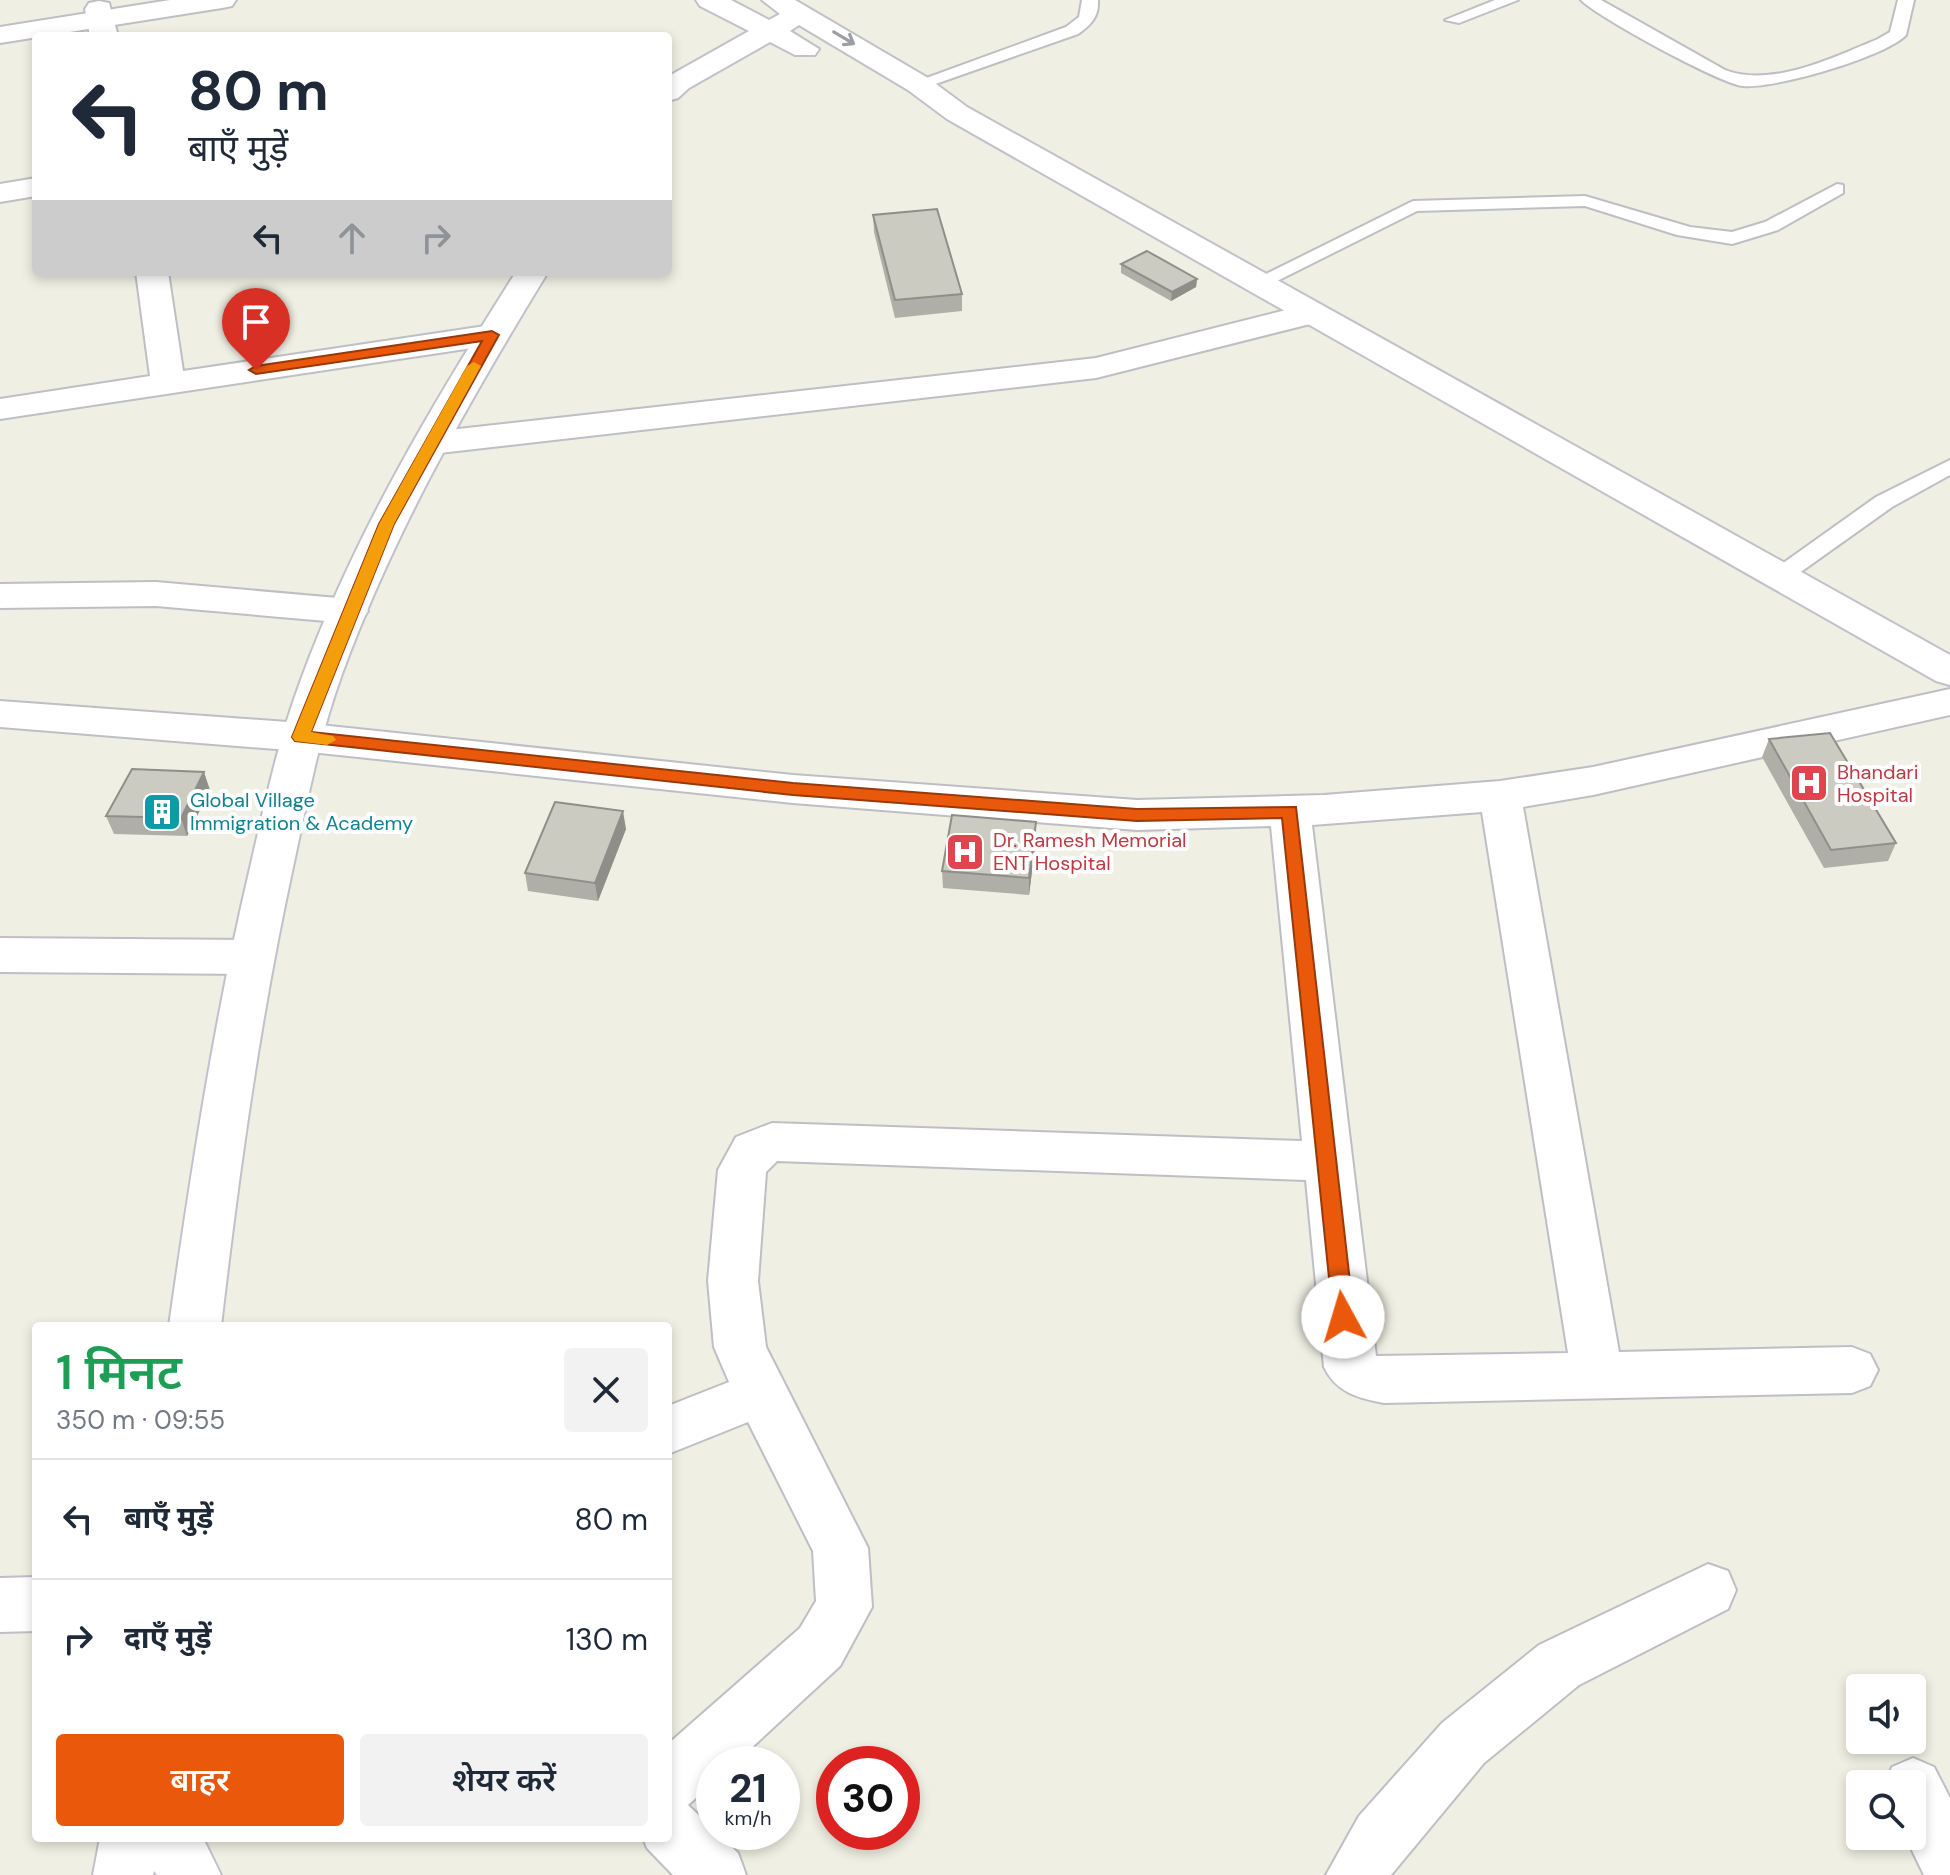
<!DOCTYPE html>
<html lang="hi">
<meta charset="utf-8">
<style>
body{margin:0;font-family:"DM Sans","Noto Sans Devanagari",sans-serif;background:#f2f2f3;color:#1f2937;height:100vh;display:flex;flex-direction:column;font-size:30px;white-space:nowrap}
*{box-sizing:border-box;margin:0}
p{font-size:26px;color:#747a83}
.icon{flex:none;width:44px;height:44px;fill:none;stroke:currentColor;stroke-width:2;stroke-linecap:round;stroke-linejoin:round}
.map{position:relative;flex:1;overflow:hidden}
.drawer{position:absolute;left:32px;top:1322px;width:640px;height:520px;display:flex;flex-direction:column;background:#fff;border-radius:8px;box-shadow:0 4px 12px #0003}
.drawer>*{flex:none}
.guide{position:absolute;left:32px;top:32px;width:640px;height:244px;border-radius:8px;box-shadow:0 4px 12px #0003;background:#fff;color:#1f2937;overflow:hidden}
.fabs{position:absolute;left:1846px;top:1674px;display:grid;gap:16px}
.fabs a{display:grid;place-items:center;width:80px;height:80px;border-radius:8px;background:#fff;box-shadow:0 4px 12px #0003;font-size:40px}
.speed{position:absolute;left:696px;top:1746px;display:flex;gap:16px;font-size:40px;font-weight:700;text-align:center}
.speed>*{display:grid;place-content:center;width:104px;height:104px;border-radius:50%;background:#fff;box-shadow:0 4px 12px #0003;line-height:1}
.speed small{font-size:20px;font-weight:400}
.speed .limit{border:12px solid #d22;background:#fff;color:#111}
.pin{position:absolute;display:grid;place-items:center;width:68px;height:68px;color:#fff;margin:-82px -34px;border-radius:50% 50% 50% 0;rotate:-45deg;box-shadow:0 0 8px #0007}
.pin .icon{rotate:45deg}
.me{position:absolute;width:88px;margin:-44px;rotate:354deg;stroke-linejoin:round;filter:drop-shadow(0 0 6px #0008)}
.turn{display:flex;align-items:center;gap:28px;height:168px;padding:0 24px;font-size:36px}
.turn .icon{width:104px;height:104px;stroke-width:2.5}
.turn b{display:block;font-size:56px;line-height:68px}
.lanes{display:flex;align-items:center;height:76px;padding:0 24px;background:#0003;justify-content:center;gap:40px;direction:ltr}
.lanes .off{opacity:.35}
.round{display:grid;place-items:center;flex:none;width:84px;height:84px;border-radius:8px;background:#f2f2f3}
.summary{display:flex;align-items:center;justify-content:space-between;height:136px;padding:0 24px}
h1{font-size:48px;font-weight:600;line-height:60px;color:#1e9e55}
.cta{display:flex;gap:16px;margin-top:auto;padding:16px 24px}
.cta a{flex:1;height:92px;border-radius:8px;background:#ea580c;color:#fff;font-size:32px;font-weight:600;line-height:92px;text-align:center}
.cta a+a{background:#f2f2f3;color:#1f2937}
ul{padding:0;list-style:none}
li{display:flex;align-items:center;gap:24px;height:120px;padding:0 24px;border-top:2px solid #e0e1e3}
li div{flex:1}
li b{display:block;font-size:30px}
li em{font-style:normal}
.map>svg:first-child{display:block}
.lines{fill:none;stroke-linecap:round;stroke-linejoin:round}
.service-casing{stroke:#bdbfc5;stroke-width:4}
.minor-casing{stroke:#bdbfc5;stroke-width:4}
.tertiary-casing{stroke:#bdbfc5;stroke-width:4}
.secondary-casing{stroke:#c0c1ca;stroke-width:4}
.service{fill:#fff;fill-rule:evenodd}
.minor{fill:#fff;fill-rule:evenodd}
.tertiary{fill:#fff;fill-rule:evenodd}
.secondary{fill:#fff;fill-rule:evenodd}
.wall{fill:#afafa7}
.shaded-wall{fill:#8f8e88}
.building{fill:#cccbc2;stroke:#8f8e88;stroke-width:2}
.oneway{stroke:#9d9ea3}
.route{fill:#ea580c;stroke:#983908;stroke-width:2}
.slow{fill:#f59e0b}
.labels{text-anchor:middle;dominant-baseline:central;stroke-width:8;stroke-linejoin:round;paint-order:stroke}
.health-label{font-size:20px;fill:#be3a42;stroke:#fff;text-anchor:start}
.culture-label{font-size:20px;fill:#0d838f;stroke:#fff;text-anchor:start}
</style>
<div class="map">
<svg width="1950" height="1875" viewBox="0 0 1950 1875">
<rect width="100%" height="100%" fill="#efefe3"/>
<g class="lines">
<!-- service casing -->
<g class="service-casing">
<path id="service" d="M1082 0H1098C1099 17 1091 25 1078 34L924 88H912L910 84 1066 27 1079 17Z
M1495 0H1518L1459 23 1445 20Z
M1581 0H1601L1725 70C1773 88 1834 57 1878 39L1890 32 1898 0H1914L1906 35C1885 57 1775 89 1743 86 1721 84 1597 17 1581 0Z
M1837 184 1843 185V193L1778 230 1732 244 1677 235 1585 206 1417 211 1265 287 1258 289 1248 283 1413 201 1585 196 1690 227 1732 232 1765 222Z
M1950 460V475L1892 507 1788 581H1772L1769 576 1772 571 1876 497Z"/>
</g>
<!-- minor casing -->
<g class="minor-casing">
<path id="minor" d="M99 1 109 3 118 36H90L85 9 89 3Z
M36 178V196L0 202V184Z
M136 272H168L183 371 492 325 504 328 509 335 504 342 492 345 0 419V399L150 376Z
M1298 307 1310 310 1314 317 1310 324 1096 378 431 454 419 450 413 443 419 436 431 432 1096 358Z
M156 582 349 599 362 602 368 611 362 620 349 623 156 606 0 608V584Z
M1950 689V715L1593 795 1523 807 1619 1352 1852 1347 1870 1354 1878 1370 1870 1386 1852 1393 1384 1403C1357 1398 1336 1392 1324 1367L1306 1180 777 1161 766 1172 758 1281 766 1347 868 1548 872 1607 840 1666 734 1764H714V1782L688 1805 738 1853 746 1875H673L647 1848 643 1838H668V1744L800 1628 816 1601 813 1551 748 1422 668 1454V1406L729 1382 714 1347 708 1281 718 1170 736 1137 772 1123 1302 1141 1271 826 1137 830 793 803 301 751 0 727V701L301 723 793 775 1137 800 1324 795 1500 781 1593 767ZM1482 812 1568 1353 1376 1356 1312 825Z
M0 938 250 940 266 945 272 957 266 969 250 974 0 972Z
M1708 1564 1728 1571 1736 1590 1728 1609 1579 1685 1484 1763 1391 1875H1326L1359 1816 1442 1723 1539 1645Z
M36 1577V1631L0 1632V1578Z
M1913 1758 1934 1767 1950 1798V1875H1924L1905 1836H1912V1784H1885L1892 1767Z"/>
</g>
<!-- tertiary casing -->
<g class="tertiary-casing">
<path id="tertiary" d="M170 0H236L232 6 222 8 0 43V27Z"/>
</g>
<!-- secondary casing -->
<g class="secondary-casing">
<path id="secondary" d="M696 0H731L769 20 780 14 762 0H795L928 78 967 107 1950 655V685L1936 681 947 119 908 90 799 25 790 31 819 49 815 55H795L770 42 689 88 678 98 668 101 669 76 749 31 700 6Z
M516 272H548C469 401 394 532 342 674 319 737 307 802 293 867 260 1019 239 1172 221 1326H169C191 1172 214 1020 250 868 265 803 278 740 302 677 355 533 434 401 516 272Z
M100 1838H203L221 1875H157L154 1871 153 1875H93Z"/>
</g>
<!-- service -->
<use href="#service" class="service"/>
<!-- minor -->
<use href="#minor" class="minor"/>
<!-- tertiary -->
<use href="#tertiary" class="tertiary"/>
<!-- secondary -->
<use href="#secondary" class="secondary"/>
</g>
<!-- wall -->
<path class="wall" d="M873 215 962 294V311L895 318 874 232Z
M1121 264 1197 279 1196 287 1171 301 1121 273Z
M1769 739 1896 843 1888 861 1824 868 1762 757Z
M210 790 187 836 114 834 106 816Z
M1036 822V840L1029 895 943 888 942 871Z
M626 829 598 901 528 891 525 873Z"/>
<!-- shaded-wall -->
<path class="shaded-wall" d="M1197 279 1196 287 1171 301 1172 292Z
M204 772 210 790 187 836 181 818Z
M623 811 626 829 598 901 595 883Z
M1036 822V840L1029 895V878Z"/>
<!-- building -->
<path class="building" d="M937 209 962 294 895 300 873 215Z
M1147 251 1197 279 1172 292 1121 264Z
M1830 733 1896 843 1831 850 1769 739Z
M132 769 204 772 181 818 106 816Z
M555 802 623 811 595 883 525 873Z
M952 815 1036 822 1029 878 942 871Z"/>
<!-- one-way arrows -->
<defs><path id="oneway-shaft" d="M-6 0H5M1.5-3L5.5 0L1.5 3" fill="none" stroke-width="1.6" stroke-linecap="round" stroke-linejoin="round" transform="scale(2)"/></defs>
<use class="oneway" href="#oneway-shaft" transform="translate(844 38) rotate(31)"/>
<!-- route -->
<path class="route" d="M492 331 499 335 394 524 311 732 793 783 1137 809 1296 807 1354 1317 1351 1324H1336L1333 1317 1282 818 1137 821 793 795 295 741 292 737 379 524 482 341 256 374 249 370 256 366Z"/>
<!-- slow -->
<path class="slow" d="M474 362 481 366 394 524 311 732 333 736 336 740 327 745 295 741 292 737 379 524 467 366Z"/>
<!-- icons -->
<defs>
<g id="hospital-square" transform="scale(2)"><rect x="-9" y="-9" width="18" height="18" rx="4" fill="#e0444e" stroke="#fff"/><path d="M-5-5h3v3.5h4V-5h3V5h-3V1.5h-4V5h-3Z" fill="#fff"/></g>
<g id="building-square" transform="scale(2)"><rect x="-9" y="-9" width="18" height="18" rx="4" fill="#0f9aa8" stroke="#fff"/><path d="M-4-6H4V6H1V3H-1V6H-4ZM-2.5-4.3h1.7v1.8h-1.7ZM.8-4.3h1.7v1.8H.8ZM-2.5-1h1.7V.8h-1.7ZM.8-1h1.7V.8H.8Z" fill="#fff"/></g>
</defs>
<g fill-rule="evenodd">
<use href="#hospital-square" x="1809" y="783"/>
<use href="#building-square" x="162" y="812"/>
<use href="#hospital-square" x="965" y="852"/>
</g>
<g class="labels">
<!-- health labels -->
<g class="health-label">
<text x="1837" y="772">Bhandari<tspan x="1837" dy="23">Hospital</tspan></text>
<text x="993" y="840">Dr. Ramesh Memorial<tspan x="993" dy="23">ENT Hospital</tspan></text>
</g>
<!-- culture labels -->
<g class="culture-label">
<text x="190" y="800">Global Village<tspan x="190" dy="23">Immigration &amp; Academy</tspan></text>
</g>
</g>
</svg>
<div class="fabs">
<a><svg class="icon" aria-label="sound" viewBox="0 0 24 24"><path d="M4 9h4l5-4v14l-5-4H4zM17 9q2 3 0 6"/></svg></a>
<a><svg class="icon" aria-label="search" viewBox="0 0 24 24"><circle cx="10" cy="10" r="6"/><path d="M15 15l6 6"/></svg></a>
</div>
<div class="speed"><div>21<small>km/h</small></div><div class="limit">30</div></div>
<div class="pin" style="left:256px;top:370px;background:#d93025"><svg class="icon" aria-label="arrive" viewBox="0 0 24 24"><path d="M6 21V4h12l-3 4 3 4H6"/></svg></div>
<svg class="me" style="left:1343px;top:1317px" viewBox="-20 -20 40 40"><circle r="19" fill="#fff"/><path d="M0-13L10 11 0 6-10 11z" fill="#ea580c"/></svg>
<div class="guide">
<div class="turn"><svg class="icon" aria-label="left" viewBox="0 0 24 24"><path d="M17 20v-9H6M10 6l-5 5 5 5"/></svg><div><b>80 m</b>बाएँ मुड़ें</div></div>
<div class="lanes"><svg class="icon" aria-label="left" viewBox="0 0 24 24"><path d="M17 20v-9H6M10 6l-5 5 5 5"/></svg><svg class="icon off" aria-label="ahead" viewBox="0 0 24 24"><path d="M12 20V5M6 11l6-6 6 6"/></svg><svg class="icon off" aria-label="right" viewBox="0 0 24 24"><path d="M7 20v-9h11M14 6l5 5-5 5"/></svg></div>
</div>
<section class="drawer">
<div class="summary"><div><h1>1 मिनट</h1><p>350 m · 09:55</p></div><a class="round"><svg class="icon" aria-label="close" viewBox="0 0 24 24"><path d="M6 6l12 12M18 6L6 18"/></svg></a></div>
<ul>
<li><svg class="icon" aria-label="left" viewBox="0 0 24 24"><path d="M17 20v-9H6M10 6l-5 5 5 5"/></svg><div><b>बाएँ मुड़ें</b></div><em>80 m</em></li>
<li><svg class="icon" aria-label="right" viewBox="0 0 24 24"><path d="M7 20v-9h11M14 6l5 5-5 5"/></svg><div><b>दाएँ मुड़ें</b></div><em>130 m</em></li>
</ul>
<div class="cta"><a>बाहर</a><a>शेयर करें</a></div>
</section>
</div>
